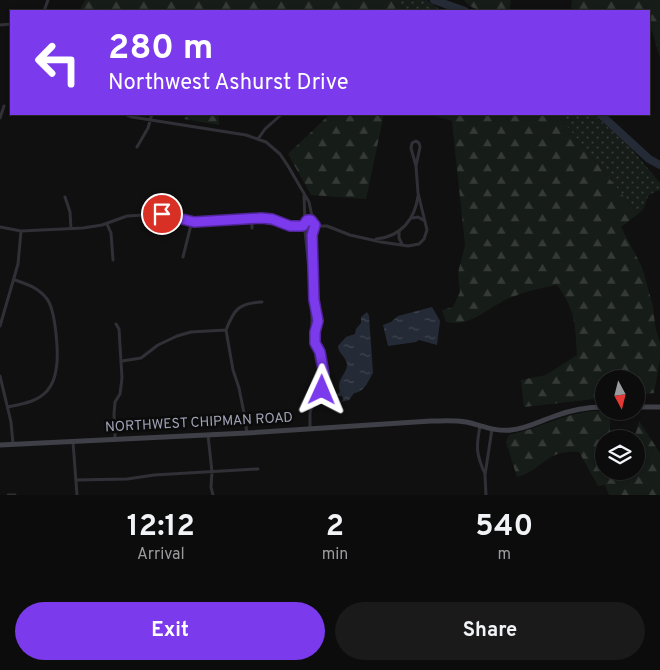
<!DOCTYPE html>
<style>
body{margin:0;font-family:Overpass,sans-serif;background:#1a1a1b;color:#f1f3f6;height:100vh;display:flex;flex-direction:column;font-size:19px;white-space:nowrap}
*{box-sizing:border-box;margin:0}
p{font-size:16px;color:#9a9b9d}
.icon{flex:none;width:28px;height:28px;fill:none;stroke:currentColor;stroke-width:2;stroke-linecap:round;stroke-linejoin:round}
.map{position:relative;height:495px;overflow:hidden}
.sheet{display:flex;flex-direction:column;background:#0c0c0d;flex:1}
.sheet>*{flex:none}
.top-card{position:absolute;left:10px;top:10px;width:640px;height:105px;border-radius:0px;box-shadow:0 1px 4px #0004,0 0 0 1px #2c2c2e;background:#7c3aed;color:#fff;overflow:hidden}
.needle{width:32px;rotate:173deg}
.fabs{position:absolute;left:595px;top:370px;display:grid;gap:10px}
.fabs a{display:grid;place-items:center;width:50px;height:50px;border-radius:50%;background:#0c0c0d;box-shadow:0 1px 4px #0004,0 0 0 1px #2c2c2e;font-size:25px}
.pin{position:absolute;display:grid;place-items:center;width:42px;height:42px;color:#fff;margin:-21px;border:2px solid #fff;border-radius:50%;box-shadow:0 1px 5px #0007}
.me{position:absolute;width:55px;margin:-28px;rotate:1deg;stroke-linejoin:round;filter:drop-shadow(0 0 4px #0008)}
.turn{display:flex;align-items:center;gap:18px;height:105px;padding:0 15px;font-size:22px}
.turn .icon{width:65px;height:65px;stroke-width:2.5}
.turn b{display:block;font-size:35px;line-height:42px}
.eta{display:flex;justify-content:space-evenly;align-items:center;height:85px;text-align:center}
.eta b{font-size:30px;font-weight:700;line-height:35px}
.cta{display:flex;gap:10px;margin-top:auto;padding:10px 15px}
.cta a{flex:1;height:58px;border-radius:30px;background:#7c3aed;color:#fff;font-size:20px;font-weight:700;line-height:58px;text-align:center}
.cta a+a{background:#1a1a1b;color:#f1f3f6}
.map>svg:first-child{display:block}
.grass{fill:url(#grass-dots)}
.forest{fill:url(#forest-firs)}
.water{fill:url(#water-ripples)}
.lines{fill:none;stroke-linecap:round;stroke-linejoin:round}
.river{stroke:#252b36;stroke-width:8}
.street{stroke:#313037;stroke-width:3}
.secondary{stroke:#3e3f47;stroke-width:5}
.route-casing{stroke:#51269a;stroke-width:12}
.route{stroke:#7c3aed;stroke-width:9}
.labels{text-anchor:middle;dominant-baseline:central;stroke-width:5;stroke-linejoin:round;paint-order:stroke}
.street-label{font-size:14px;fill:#9fa2b4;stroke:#0b0b0c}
</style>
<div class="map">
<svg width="660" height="495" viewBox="0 0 660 495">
<defs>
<pattern id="grass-dots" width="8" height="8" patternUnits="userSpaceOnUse" patternTransform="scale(1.25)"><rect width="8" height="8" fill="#161c18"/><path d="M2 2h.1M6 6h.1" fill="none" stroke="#353a37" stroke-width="1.8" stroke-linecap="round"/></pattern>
<pattern id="forest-firs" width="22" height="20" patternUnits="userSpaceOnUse" patternTransform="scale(1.25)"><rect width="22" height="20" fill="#161c18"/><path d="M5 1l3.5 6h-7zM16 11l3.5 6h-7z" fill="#353a37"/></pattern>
<pattern id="water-ripples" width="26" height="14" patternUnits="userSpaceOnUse" patternTransform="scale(1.25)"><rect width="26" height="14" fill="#252b36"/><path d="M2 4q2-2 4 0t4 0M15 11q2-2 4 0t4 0" fill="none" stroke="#414751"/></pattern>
</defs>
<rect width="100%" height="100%" fill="#101011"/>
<!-- grass -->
<path class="grass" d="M391 0H427L442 11H407Z
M557 114H593L630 147 660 183V191H656L648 196 644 208 638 214Z"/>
<!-- forest -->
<path class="forest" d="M85 0H391L407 11H79Z
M464 0H511L509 11C494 11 473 14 464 0Z
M572 0H660V58L652 31H649V11H571Z
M189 114H219V125L184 119Z
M330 114H384L366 199 311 195 288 154Z
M428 114H557L638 214 621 227 642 267 653 306 655 325 660 343V360L654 393 636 395V379H604V398L524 407 521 380 546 375 577 355C575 323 576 312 557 285 540 288 524 292 507 299 488 308 469 328 446 322L442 310 453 307 460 292 458 273 465 245 452 121Z
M592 411H610V439H604V471H636V439H634L639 421 660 453V495H609L605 485 598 486 579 452C545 449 545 469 517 477L506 442 509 435C537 429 563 414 592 411Z"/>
<!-- water -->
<path class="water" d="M432 307 440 321 437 345 419 340 416 342 388 346 383 325 391 322 398 316Z
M367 312 369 316 373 373C368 381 365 392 354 393L349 400 341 402 343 399 342 396H337V394L340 392C336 378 347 375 347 364 346 357 338 353 338 346L346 337 355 334 356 329 361 323V317Z"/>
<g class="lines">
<!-- river -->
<path class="river" d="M434 0 465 11
M600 114 649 159 660 165"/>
<!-- street -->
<path class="street" d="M44 11 48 0
M0 25 11 24
M125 114 132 117 246 135 266 142 280 154 288 166 309 202 313 221
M0 118 4 106
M258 139 265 129 282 114
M137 147 148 128 152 114
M304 196 305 221
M65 197 70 212 71 229
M412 218 418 217 425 221
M303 226a6 6 0 1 1 12 0a6 6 0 1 1-12 0Z
M256 220C266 224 292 227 303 226
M107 224 111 233 113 260
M315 226H327L350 235 381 242 408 246 419 244 424 239 427 230 418 193 416 166 420 147 419 143 416 141 412 143 411 148 416 166
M0 227 21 231 83 228 102 225 127 216 162 214 192 221 203 222 261 218 271 219 280 224
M252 228V220
M305 231 309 269 312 278
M314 231 312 235 314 300 318 321 315 331
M399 232V238L402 244
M376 239C401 237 415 219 418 196
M183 257 192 221
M0 326 18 264 21 231
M226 330 233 370 239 388 244 413 247 433
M226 330C234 309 239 303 262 302
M122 361 141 358 158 345 177 336 191 332 226 330
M0 376 11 422 13 444
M315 399C330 385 324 362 316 345
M8 407C22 404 37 402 47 391 52 385 55 378 56 370 59 356 56 311 47 299 39 288 27 284 15 280
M480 426C476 447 476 454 485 474
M310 428V413L320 377 316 358 315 332 312 325V309L315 305
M208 435 212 472 211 487 213 495
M115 439 114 414 115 402 120 394 122 378 119 329 116 324
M73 442 77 495
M77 480 127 479 154 475 258 469
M8 495H15
M486 495 485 475 492 429"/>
<!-- secondary -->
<path class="secondary" d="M636 407H660
M0 445 247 433 431 421C442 421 454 420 466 422 481 425 495 432 511 430 526 429 540 421 555 416 571 410 586 407 604 407"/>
</g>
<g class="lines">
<!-- route casing -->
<g class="route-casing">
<path id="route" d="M162 214 194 222 261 218 272 219 290 226H303L307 220H311L315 225 312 235 314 300 318 321 315 332V343L320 352 324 374 322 390"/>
</g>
<!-- route -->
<use href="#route" class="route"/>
</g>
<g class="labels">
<!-- street labels -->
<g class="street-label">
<text transform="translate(199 423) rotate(-3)">NORTHWEST CHIPMAN ROAD</text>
</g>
</g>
</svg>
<div class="fabs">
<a><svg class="needle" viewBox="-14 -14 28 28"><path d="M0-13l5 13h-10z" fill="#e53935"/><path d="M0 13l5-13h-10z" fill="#9a9b9d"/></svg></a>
<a><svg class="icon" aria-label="layers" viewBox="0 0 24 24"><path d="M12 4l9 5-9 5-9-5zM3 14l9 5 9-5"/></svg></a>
</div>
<div class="pin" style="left:162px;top:214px;background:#d93025"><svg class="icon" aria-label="arrive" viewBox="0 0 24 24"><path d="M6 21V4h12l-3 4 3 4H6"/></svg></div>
<svg class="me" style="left:322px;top:390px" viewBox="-20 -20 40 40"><path d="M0-17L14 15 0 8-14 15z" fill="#7c3aed" stroke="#fff" stroke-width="4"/></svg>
<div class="top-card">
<div class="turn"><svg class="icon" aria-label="left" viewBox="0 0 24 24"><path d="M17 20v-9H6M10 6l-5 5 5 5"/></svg><div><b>280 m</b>Northwest Ashurst Drive</div></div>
</div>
</div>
<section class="sheet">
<div class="eta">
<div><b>12:12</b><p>Arrival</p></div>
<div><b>2</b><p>min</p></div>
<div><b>540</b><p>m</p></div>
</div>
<div class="cta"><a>Exit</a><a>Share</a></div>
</section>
